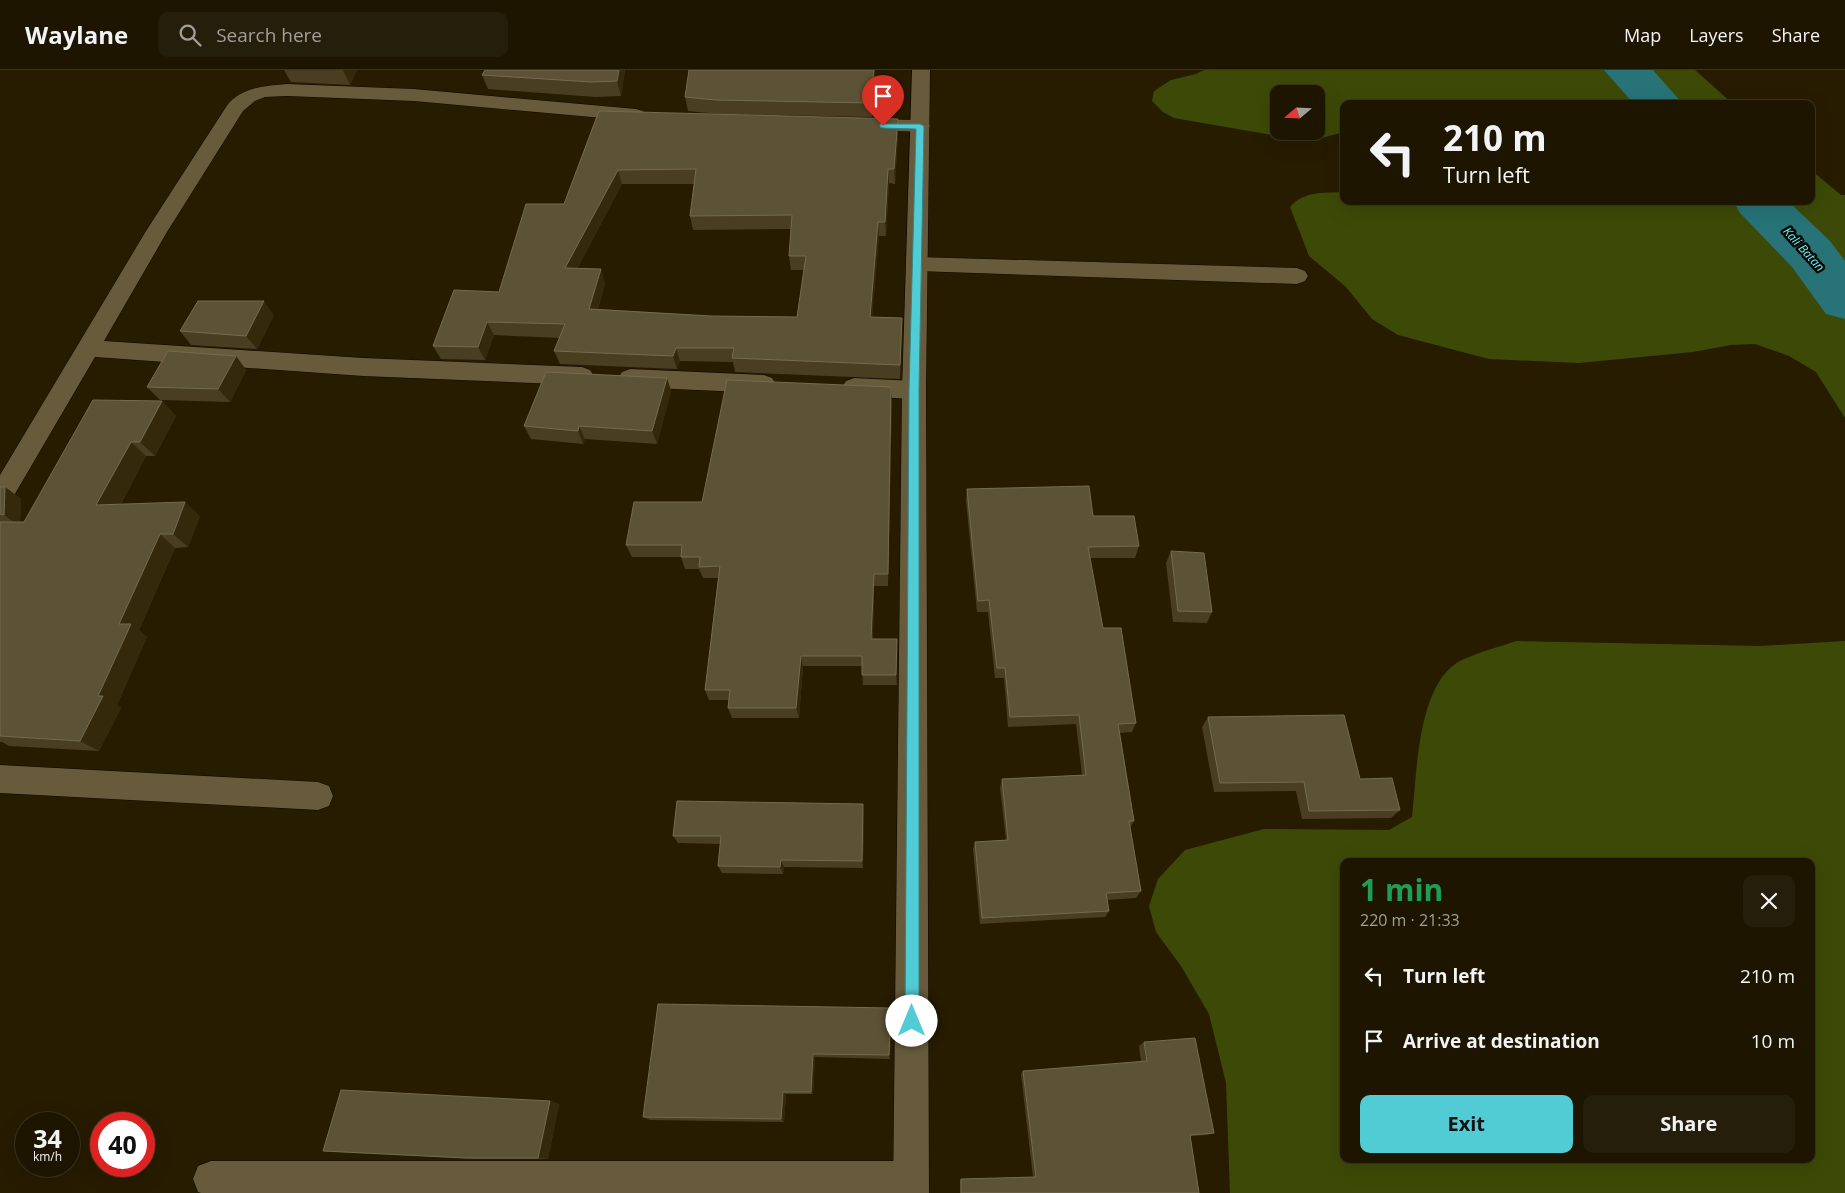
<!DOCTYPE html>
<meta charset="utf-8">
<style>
body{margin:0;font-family:"Open Sans",sans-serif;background:#251e0a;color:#f1f3f6;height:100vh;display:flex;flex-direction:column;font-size:19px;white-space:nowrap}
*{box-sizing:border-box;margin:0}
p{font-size:16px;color:#a09f99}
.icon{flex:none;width:28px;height:28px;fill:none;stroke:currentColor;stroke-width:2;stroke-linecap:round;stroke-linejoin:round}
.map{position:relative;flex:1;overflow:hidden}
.sheet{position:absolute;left:1340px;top:788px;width:475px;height:305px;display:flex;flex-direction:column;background:#1d1500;border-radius:10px;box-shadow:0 5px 20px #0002,0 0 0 1px #3b3422}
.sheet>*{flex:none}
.banner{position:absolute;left:1340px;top:30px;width:475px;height:105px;border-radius:10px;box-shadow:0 5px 20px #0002,0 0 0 1px #3b3422;background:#1d1500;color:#f1f3f6;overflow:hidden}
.needle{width:32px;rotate:251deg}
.controls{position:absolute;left:1270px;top:15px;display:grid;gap:10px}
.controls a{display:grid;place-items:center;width:55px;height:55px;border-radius:10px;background:#1d1500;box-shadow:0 5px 20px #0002,0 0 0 1px #3b3422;font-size:25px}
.speed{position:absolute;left:15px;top:1042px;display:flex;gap:10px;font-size:25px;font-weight:700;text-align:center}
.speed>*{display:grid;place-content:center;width:65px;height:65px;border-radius:50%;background:#1d1500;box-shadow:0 5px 20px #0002,0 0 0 1px #3b3422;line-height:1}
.speed small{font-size:12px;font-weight:400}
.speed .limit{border:8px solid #d22;background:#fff;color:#111}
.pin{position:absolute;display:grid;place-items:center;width:42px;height:42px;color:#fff;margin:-51px -21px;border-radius:50% 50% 50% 0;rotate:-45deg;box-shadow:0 0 5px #0007}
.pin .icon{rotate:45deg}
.me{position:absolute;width:55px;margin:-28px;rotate:0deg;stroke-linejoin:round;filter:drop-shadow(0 0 4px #0008)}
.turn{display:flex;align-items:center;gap:18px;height:105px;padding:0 20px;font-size:22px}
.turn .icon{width:65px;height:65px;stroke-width:2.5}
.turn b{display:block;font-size:35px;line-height:42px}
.round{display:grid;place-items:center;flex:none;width:52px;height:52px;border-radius:10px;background:#251e0a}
.summary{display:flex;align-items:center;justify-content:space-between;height:85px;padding:0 20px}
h1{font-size:30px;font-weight:700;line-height:38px;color:#1e9e55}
.cta{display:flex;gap:10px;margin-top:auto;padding:10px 20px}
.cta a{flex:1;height:58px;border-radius:10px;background:#51ccd4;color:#111;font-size:20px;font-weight:700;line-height:58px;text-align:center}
.cta a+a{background:#251e0a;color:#f1f3f6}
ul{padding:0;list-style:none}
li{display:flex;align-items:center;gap:15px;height:65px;padding:0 20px}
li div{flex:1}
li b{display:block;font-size:19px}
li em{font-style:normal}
header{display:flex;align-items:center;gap:30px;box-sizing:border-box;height:70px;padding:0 25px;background:#1d1500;border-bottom:1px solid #3b3422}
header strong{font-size:24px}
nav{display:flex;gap:28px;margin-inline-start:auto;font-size:18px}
.search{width:350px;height:45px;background:#251e0a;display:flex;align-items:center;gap:12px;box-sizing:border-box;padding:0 18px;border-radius:10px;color:#a09f99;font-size:19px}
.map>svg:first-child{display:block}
.green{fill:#3d4a07;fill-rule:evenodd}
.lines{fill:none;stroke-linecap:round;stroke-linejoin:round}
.river{fill:#277378;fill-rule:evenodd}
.minor-casing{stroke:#100600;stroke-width:1}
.tertiary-casing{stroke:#100600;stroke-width:1}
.minor{fill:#675b3c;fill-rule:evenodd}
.tertiary{fill:#675b3c;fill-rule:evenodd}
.wall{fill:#493e21;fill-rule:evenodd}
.shaded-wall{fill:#34290b}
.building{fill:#5c5236;stroke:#746b50;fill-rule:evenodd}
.route{fill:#51ccd4;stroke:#35858a}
.labels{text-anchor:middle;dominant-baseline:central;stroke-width:5;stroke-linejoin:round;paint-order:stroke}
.far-water-label{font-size:12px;font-style:italic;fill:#64f2fb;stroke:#0c0701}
</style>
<header>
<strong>Waylane</strong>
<div class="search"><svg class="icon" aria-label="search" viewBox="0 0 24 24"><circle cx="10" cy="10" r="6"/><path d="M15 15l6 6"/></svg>Search here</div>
<nav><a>Map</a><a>Layers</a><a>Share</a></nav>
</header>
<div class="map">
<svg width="1845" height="1123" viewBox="0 0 1845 1123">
<rect width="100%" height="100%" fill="#271c00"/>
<!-- green -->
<path class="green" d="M1204 0H1695L1733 34H1344V62L1318 69 1290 68 1174 48 1163 42 1152 31 1154 21 1171 10 1196 4ZM1279 24H1316V61H1279Z
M1811 100 1841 125H1845V348L1816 302 1789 286 1755 274 1731 275 1693 282 1579 293 1489 289 1398 265 1372 249 1346 217 1309 186 1290 137C1304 121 1323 123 1344 122V131H1811Z
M1516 571 1760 576 1845 571V1123H1230L1226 1013 1209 944 1181 896 1156 862 1149 836 1158 809 1185 780 1264 759 1389 760 1412 747C1417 704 1417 611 1462 590 1479 582 1499 577 1516 571ZM1811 791V1089H1344V791Z"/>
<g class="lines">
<!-- river -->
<path class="river" d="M1604 0H1653L1683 34H1634Z
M1733 131H1788L1830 171 1845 191V249L1826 244 1792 197 1740 143Z"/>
<!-- minor casing -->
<g class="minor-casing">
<path id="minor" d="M287 14 414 19 636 39 643 41 646 45 643 49 636 51 414 31 287 26 265 27 255 31 243 41 167 162 104 271 363 288 582 297 590 300 594 306 590 312 582 315 363 306 95 287 9 434 0 437V405L146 161 226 37C240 17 265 16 287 14Z
M861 49 920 50 927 52 930 56 927 60 920 62 854 59 851 55 854 51Z
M917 187 1297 198 1305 201 1308 206 1305 211 1297 214 917 201 909 199 906 194 909 189Z
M630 299 764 305 772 308 776 314 772 320 764 323 630 317 622 314 618 308 622 302Z
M854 308 914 311 922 314 926 320 922 326 914 329 854 326 846 323 842 317 846 311Z
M0 695 318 712 329 716 333 726 329 736 318 740 0 723Z
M211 1091H911L924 1096 929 1109 924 1122 921 1123H201L198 1122 193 1109 198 1096Z"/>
</g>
<!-- tertiary casing -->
<g class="tertiary-casing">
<path id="tertiary" d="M912 0H930L926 320 929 1123H893L902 320Z"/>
</g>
<!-- minor -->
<use href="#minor" class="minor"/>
<!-- tertiary -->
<use href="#tertiary" class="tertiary"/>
</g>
<!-- wall -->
<path class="wall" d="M284 0H357L350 15 291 12Z
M485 0H625L621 26 596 27 488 19 482 5Z
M875 7 872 47 719 44 688 41 685 27Z
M599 41 898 63 895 114 889 113 886 166H879L872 247 902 248 900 309 735 302 733 292 680 291 677 299 560 294 554 281 560 268 494 265 485 290 441 289 433 276 499 222 564 134ZM622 114H694L690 146 693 160 791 159 789 186 791 200H804L797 247 711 246 598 239 605 213 577 199Z
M274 245 257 279 191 275 180 261Z
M236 286 246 300 230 332 160 330 147 317Z
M667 308 671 321 657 374 585 369 583 374 531 369 524 356Z
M892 330 888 516H874L873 569H897V615H863L862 596H803L799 648H732L728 638 729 630H709L705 620 718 508H703L699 499H685L681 487H632L626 475 702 432Z
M162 331 176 346 155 386H146L121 434 200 446 188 477 175 478 139 560 147 567 117 635 121 638 99 681 9 676 2 672H0V417H5L21 429 20 452H24Z
M967 419 1093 446 1139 476 1135 488H1090L1103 558 1136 653 1132 662 1120 663 1134 751 1130 758 1141 821 1136 828 1107 830 1109 841 1105 847 980 854 973 779 975 772 1006 770 1000 718 1002 709 1082 705 1076 654 1008 657 1004 608H995L988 542H977L966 431Z
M1171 481 1212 542 1207 553 1173 552 1166 493Z
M1208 647 1360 709 1400 740 1391 748 1302 749 1296 721 1214 722 1202 657Z
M864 742 863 798 784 797 783 804 722 803 718 796 720 774 678 773 673 766Z
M891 938V943L890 989 815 987 813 1024H786L784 1052 650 1050 643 1047Z
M1144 972 1214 1063 1207 1065 1190 1066 1199 1123H960V1110L961 1109 1033 1107 1021 1004 1023 1001 1141 992 1139 976Z
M550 1031 559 1034 548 1089H477L337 1082 323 1081Z"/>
<!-- shaded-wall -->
<path class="shaded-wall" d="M343 0H357L350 15Z
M619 0H625L621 26 617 11Z
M874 0H875V7L872 47 871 33Z
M898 49V63L895 114 894 99Z
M888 99 889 113 886 166 885 152Z
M618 100 622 114 570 212 565 198Z
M878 152 879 166 871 261 870 247Z
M601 199 605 213 594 253 589 239Z
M264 231 274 245 257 279 246 266Z
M902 248V261L900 309V295Z
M487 252 494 265 485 290 478 277Z
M676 278 680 291 677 299 673 286Z
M236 286 246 300 230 332 218 319Z
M667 308 671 321 657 374 652 361Z
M891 317 892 330 888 516V504Z
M162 331 176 346 155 386 140 372Z
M579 356 585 369 583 374 578 361Z
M131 372 146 386 113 449 96 435Z
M5 417 21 429 20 457 4 445Z
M185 432 200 446 188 477 173 464Z
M160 464 175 478 139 560 147 567 117 635 121 638 99 681 80 671 98 626 119 554Z
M874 504V516L872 580 871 569Z
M897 569V615L896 605Z
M801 586 803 596 799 648 796 638Z
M863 734 864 742 863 798 862 791Z
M781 790 784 797 783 804 780 797Z
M891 938V943L890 989 889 985Z
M813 984 815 987 813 1024 811 1022Z
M783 1022 786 1024 784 1052 781 1049Z
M550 1031 559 1034 548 1089 538 1088Z"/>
<!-- building -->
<path class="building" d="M485 0H619L617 11 591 12 482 5Z
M689 0H874L871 33 716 30 685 27Z
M599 41 898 49 894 99H888L885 152H878L870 247 902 248 900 295 732 288 734 278H676L673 286 554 281 565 254 487 252 478 277 433 276 454 220 499 222 526 134H564ZM696 99 690 146 792 145 789 186H806L797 247 711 246 589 239 601 199 565 198 618 100Z
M198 231H264L246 266 180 261Z
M168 281 236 286 218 319 147 317Z
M546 302 667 308 652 361 579 356 578 361 524 356Z
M727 310 891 317 888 504H874L871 569H897L896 605H862V586H801L796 638H728L730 620H705L720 496 699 497 700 487H681L682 475H626L634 432H702Z
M93 330 162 331 140 372H131L96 435 185 432 173 464H160L119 554H131L98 626H103L80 671 0 666V452H24Z
M1089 416 1093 446H1134L1139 476 1088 477 1103 558H1121L1136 653 1118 654 1134 751H1129L1141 821 1106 823 1109 841 982 848 975 772 1008 770 1002 709 1086 705 1079 645 1010 647 1005 598H997L989 530 978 531 967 419Z
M0 417H5L4 445 0 444Z
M1171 481 1204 483 1212 542 1178 541Z
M1344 645 1360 709 1392 708 1400 740 1309 741 1304 712 1220 713 1208 647Z
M677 731 863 734 862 791 781 790 780 797 718 796 721 766H673Z
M658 934 891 938 889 985 813 984 811 1022H783L781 1049 643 1047Z
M1195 968 1214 1063 1190 1065 1199 1123H961V1109L1036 1107 1023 1001 1147 991 1144 972Z
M341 1020 550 1031 538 1088H466L323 1081Z"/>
<!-- route -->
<path class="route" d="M880 54H920L924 56 919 320V951L917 956 912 958 907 956 905 951 909 320 916 59 883 58 880 57Z"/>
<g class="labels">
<!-- far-water labels -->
<g class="far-water-label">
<text transform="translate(1804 179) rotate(48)">Kali Batan</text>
</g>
</g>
</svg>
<div class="controls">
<a><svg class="needle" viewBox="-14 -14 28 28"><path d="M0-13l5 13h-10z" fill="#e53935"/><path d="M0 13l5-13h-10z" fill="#a09f99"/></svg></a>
</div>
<div class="speed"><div>34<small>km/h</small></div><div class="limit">40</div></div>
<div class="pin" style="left:883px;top:56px;background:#d93025"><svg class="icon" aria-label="arrive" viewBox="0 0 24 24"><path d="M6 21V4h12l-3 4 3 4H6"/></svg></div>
<svg class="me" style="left:912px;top:951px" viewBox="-20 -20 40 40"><circle r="19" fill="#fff"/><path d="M0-13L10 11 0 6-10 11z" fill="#51ccd4"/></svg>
<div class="banner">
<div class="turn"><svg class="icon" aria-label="left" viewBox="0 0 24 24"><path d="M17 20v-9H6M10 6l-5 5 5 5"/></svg><div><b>210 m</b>Turn left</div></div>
</div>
<section class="sheet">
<div class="summary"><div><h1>1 min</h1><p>220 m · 21:33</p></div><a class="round"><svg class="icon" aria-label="close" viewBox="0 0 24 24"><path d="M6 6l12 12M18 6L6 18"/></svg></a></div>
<ul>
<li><svg class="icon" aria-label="left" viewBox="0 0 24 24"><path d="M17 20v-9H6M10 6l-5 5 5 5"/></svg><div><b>Turn left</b></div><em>210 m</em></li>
<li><svg class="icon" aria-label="arrive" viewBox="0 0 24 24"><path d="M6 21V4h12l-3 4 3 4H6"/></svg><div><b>Arrive at destination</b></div><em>10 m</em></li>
</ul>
<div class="cta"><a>Exit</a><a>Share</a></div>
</section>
</div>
